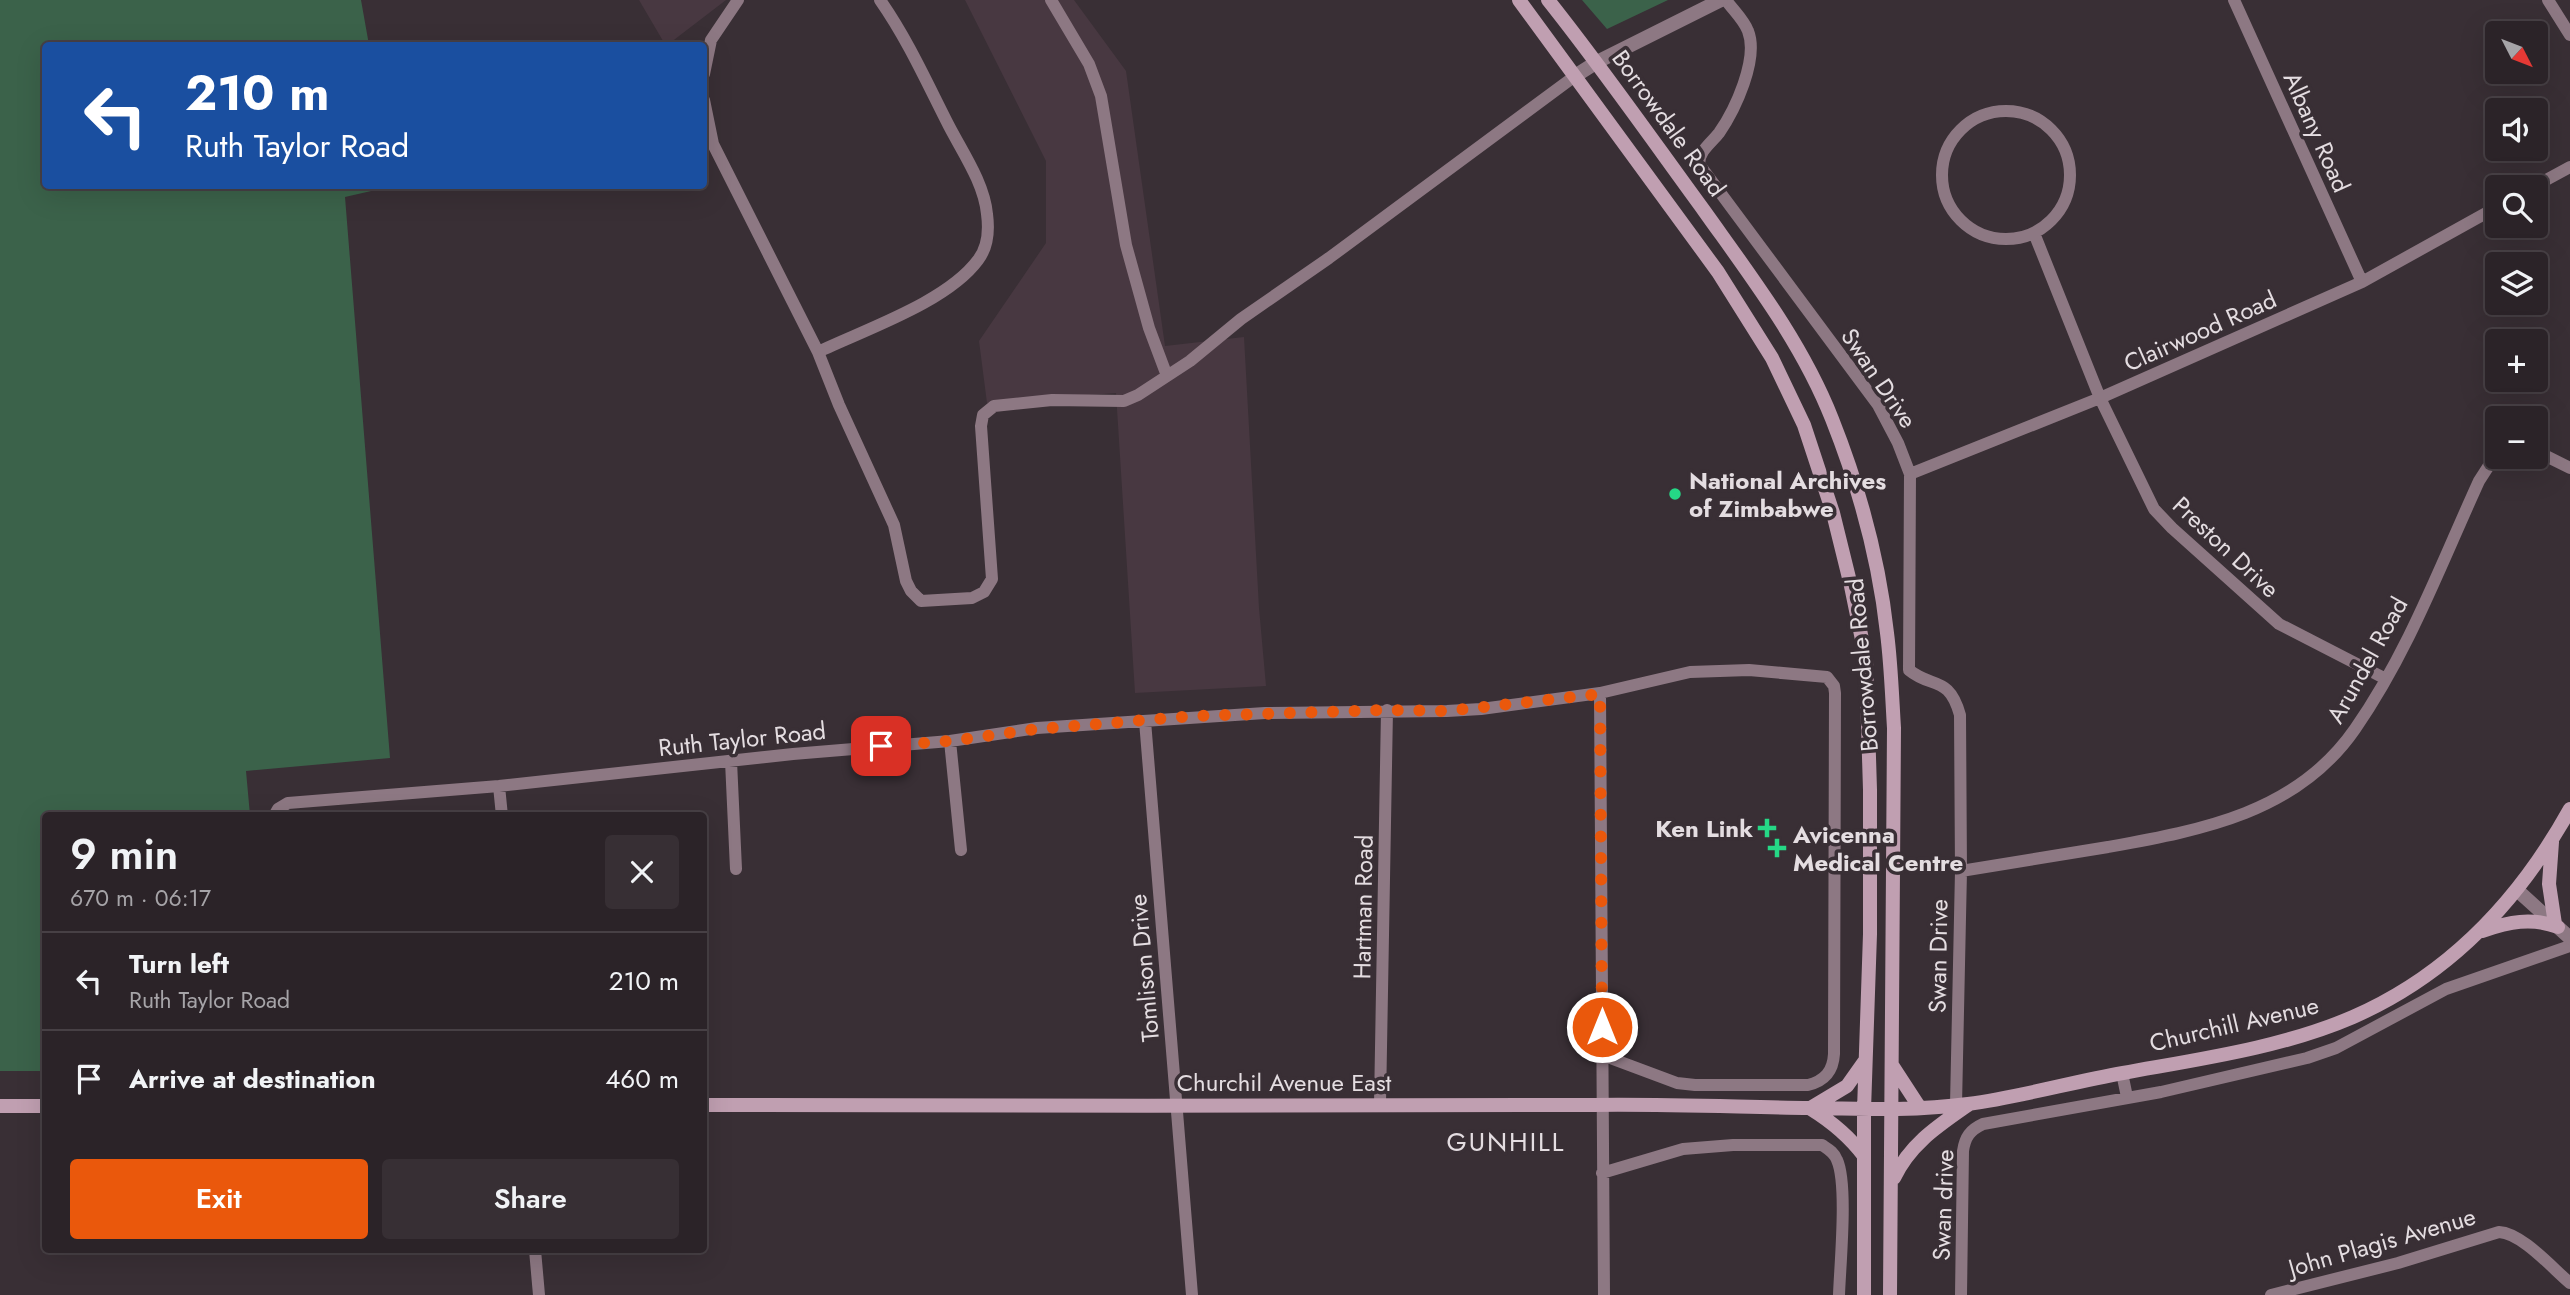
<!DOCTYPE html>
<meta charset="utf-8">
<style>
body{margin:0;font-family:Jost,sans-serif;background:#372f34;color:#f1f3f6;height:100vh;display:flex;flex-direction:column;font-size:26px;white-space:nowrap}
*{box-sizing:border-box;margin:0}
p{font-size:23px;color:#a6a4a8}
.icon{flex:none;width:38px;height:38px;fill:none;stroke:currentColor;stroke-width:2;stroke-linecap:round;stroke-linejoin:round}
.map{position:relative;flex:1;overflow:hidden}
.side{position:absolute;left:42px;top:812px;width:665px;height:441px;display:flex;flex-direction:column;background:#2b2328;border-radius:7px;box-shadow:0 7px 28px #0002,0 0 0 2px #474045}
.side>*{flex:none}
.banner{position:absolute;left:42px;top:42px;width:665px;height:147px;border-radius:7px;box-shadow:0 7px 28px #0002,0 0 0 2px #474045;background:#1a4fa0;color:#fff;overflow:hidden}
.needle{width:46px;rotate:132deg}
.fabs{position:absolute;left:2485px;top:21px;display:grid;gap:14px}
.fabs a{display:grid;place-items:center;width:63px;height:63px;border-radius:7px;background:#2b2328;box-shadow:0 7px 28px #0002,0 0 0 2px #474045;font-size:35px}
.pin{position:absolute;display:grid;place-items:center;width:60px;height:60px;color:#fff;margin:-30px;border-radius:14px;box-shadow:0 4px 10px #0006}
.me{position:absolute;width:77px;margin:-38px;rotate:0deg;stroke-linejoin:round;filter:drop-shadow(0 0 5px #0008)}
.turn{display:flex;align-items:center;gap:24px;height:147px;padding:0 28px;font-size:32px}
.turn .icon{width:91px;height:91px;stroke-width:2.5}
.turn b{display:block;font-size:49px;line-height:60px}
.round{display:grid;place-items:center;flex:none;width:74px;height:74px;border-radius:7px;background:#372f34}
.head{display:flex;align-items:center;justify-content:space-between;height:119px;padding:0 28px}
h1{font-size:42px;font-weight:600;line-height:52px}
.primary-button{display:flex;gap:14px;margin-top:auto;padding:14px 28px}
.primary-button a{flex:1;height:80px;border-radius:7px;background:#ea580c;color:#fff;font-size:28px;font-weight:600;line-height:80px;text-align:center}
.primary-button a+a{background:#372f34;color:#f1f3f6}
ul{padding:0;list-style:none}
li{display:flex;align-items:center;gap:21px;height:98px;padding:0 28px;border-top:2px solid #474045}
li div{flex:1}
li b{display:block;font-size:26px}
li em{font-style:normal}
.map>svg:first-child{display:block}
.built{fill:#483841}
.green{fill:#3b624a}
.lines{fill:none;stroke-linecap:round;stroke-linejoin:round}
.minor{stroke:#8d7883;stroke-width:12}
.tertiary{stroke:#8d7883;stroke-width:14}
.secondary{stroke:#c09fb1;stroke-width:14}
.route{stroke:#ea580c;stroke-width:12;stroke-dasharray:0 21.6}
.poi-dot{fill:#25d886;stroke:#392f35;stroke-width:2.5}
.labels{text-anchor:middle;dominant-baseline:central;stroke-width:7;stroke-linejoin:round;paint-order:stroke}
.street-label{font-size:24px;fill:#e4dde1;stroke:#392f35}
.poi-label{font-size:24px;font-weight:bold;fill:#e4dde1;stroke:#392f35;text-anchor:start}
.neighbourhood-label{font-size:26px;letter-spacing:2px;fill:#e4dde1;stroke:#392f35}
</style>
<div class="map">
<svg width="2570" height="1295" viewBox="0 0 2570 1295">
<rect width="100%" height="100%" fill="#392f35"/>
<!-- built -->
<path class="built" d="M639 0H726L666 46Z
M965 0H1074L1126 71 1165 346 1244 337 1259 608 1266 686 1135 693 1116 393 987 403 979 341 1046 243V161Z"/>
<!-- green -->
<path class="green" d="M0 0H361L369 45 46 46V186H393L345 197 390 758 246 771 250 815 46 816 45 1071H0Z
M1582 0H1668L1607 29Z"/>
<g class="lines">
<!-- minor -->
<path class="minor" d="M880 0C908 40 927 83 949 126 963 153 984 183 987 214 989 229 988 247 978 260 947 302 866 329 818 352L839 405 894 525 906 581 911 591 921 601 972 598 984 592 992 579 981 426 983 415 994 406 1052 400 1124 401 1138 395 1190 361 1241 319 1329 258 1575 76
M1051 0 1089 64 1101 96 1126 245 1149 328 1167 376
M1726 0C1733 10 1744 20 1748 31 1759 59 1735 110 1719 133 1711 143 1699 151 1699 164L1878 405 1898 443 1910 474 1909 670C1932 689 1949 675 1960 715L1961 871 1956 1105
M2234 0 2362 282
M2548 0 2570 35
M704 74 711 40 738 0
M704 100 713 144 818 352
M1942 175a64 64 0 1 1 128 0a64 64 0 1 1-128 0Z
M2533 187 2570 167
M2034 233 2100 398 2154 509 2172 528 2279 624 2386 679
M2536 451 2570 468
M1910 474 2100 398 2362 282 2497 207
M1600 693 1604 1295
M1145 721 1192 1295
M950 741 961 850
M731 761 736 869
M499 786 502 816
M274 816 278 809 288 803 499 786 793 754 950 741 1037 728 1265 713 1447 711 1481 709 1600 693 1690 672 1749 670 1827 677 1834 686 1835 693 1834 1054C1833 1071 1825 1081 1808 1085H1695L1677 1083 1602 1055
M1961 871C2010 863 2059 855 2108 847 2202 830 2297 813 2355 729 2408 653 2441 564 2479 481L2497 453
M2122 1073 2127 1097
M1380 1104 1387 710
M1602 1173 1683 1149 1733 1145H1822C1828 1149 1834 1152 1837 1160 1848 1184 1840 1265 1839 1295
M535 1250 539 1295
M1961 1295 1963 1151C1965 1137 1970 1130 1983 1124L2161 1092 2307 1058 2336 1048 2446 989 2570 946
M2271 1295 2398 1263 2499 1232C2522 1233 2553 1269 2570 1283"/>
<!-- tertiary -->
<path class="tertiary" d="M1575 76 1597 62 1721 0
M2517 890 2570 938"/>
<!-- secondary -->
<path class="secondary" d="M1519 0 1718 272 1772 358 1804 425 1833 513 1851 586 1866 659 1870 790V934L1864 1110V1295
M1548 0C1603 69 1653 141 1705 212 1752 278 1802 343 1832 419 1859 487 1879 560 1887 633 1891 664 1892 696 1894 728L1890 1295
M2552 842 2549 884 2555 924
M2482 931C2509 922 2531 917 2558 927
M1892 1065 1920 1108
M704 1105C1000 1105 1297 1107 1593 1105 1665 1104 1738 1107 1810 1108 1863 1109 1916 1111 1968 1104 2020 1097 2072 1082 2123 1073 2200 1059 2281 1048 2353 1017 2449 975 2520 899 2570 809
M0 1106H46
M1812 1107 1847 1086 1864 1062
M1811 1109C1832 1122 1849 1136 1864 1156
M1894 1178C1910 1144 1938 1126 1968 1105"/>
</g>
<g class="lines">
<!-- route -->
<path class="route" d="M881 746 950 741 1037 729 1195 716 1387 710 1447 711 1600 694 1602 1027"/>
</g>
<!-- markers -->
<g class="poi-dot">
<circle cx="1675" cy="494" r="7"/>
<path d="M1763.5 817.5h7v7h7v7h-7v7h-7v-7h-7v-7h7z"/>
<path d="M1773.5 837.5h7v7h7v7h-7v7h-7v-7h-7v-7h7z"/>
</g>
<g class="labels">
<!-- street labels -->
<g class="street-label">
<text transform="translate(1669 123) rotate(54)">Borrowdale Road</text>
<text transform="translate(2317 132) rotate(66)">Albany Road</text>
<text transform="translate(2200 331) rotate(-24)">Clairwood Road</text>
<text transform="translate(1879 378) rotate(56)">Swan Drive</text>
<text transform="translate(2226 547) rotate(43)">Preston Drive</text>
<text transform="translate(2367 660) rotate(-61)">Arundel Road</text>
<text transform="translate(1862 665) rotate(-95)">Borrowdale Road</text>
<text transform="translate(742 739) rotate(-6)">Ruth Taylor Road</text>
<text transform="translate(1363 907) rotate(-89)">Hartman Road</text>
<text transform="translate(1938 956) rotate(-89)">Swan Drive</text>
<text transform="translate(1144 968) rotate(-95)">Tomlison Drive</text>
<text transform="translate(2234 1024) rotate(-13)">Churchill Avenue</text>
<text x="1284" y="1082">Churchil Avenue East</text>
<text transform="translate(1943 1205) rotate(-88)">Swan drive</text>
<text transform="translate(2382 1242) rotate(-16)">John Plagis Avenue</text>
</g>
<!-- poi labels -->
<g class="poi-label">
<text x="1689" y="480">National Archives<tspan x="1689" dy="28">of Zimbabwe</tspan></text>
<text x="1753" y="828" text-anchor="end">Ken Link</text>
<text x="1793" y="834">Avicenna<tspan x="1793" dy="28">Medical Centre</tspan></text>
</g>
<!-- neighbourhood labels -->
<g class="neighbourhood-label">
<text x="1506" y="1142">GUNHILL</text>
</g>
</g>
</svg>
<div class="fabs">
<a><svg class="needle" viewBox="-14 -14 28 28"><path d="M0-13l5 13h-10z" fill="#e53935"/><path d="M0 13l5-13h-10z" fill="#a6a4a8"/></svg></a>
<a><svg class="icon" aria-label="sound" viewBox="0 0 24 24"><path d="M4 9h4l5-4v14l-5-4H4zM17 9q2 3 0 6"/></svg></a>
<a><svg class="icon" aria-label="search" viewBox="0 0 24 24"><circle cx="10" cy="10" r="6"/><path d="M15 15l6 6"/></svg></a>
<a><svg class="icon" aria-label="layers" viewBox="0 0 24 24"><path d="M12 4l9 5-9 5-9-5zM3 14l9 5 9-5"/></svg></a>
<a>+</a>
<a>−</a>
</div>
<div class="pin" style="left:881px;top:746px;background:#d93025"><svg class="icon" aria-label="arrive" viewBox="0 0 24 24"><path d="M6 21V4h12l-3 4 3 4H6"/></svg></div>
<svg class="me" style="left:1602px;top:1027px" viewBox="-20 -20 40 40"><circle r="17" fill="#ea580c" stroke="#fff" stroke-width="3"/><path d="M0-11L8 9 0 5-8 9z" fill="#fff"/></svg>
<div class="banner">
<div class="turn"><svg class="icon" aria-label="left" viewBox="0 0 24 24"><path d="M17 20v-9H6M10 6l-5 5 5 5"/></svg><div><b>210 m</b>Ruth Taylor Road</div></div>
</div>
<section class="side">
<div class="head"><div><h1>9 min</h1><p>670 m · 06:17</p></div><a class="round"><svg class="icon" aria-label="close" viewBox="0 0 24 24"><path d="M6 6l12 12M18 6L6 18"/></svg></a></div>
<ul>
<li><svg class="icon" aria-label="left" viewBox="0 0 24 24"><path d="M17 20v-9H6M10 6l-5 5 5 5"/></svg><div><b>Turn left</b><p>Ruth Taylor Road</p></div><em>210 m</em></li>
<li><svg class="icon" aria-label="arrive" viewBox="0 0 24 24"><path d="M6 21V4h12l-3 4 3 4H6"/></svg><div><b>Arrive at destination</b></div><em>460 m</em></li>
</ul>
<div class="primary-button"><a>Exit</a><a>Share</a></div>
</section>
</div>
